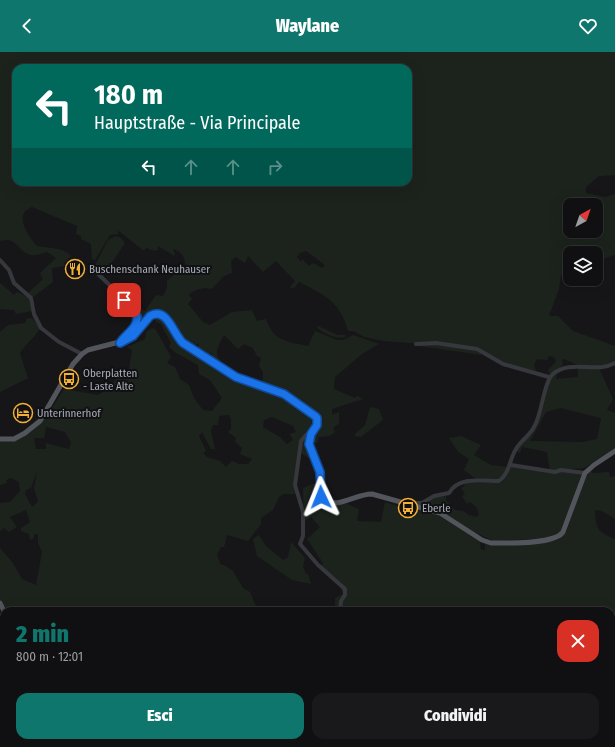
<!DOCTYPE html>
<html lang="it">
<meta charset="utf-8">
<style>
body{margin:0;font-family:"Fira Sans Condensed",sans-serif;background:#19191b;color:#f1f3f6;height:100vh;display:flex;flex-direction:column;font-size:15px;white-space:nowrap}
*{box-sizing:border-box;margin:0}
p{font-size:13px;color:#9c9d9f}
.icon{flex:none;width:22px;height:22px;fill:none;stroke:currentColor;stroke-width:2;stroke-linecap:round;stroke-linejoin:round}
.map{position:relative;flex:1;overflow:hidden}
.drawer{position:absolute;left:0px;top:555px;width:615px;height:140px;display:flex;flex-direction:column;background:#101012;border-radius:12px 12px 0 0;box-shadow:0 4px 16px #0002,0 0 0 1px #303032}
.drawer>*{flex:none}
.hud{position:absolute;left:12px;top:12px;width:400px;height:122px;border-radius:12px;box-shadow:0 4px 16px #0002,0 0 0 1px #303032;background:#00695c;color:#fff;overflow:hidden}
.needle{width:26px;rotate:40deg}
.controls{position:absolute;left:563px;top:146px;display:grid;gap:8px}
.controls a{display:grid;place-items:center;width:40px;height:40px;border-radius:8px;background:#101012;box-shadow:0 4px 16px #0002,0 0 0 1px #303032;font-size:20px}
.pin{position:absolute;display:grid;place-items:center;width:34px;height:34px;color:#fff;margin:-17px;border-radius:8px;box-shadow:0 2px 6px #0006}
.me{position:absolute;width:44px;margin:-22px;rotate:358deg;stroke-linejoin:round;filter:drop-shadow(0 0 3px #0008)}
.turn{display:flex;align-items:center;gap:14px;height:84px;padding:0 16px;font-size:18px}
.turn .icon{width:52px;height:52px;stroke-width:2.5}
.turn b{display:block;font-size:28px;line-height:34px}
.lanes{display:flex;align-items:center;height:38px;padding:0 16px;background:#0003;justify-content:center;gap:20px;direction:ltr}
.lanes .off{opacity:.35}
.round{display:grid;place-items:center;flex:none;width:42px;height:42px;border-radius:12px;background:#19191b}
.overview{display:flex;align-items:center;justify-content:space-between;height:68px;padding:0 16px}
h1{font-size:24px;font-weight:800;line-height:30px;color:#0f766e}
.button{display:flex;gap:8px;margin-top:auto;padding:8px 16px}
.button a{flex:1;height:46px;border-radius:12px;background:#0f766e;color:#fff;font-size:16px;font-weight:800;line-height:46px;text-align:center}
.button a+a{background:#19191b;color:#f1f3f6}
header{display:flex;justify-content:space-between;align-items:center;height:52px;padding:0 16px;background:#0f766e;color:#fff;font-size:18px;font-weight:800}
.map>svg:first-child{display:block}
.green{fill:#1c231d;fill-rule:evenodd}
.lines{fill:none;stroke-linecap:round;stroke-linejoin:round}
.minor{stroke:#37383d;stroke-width:4}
.major{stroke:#53555c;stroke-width:5}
.route-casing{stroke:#114b97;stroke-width:10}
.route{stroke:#1a73e8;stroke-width:7}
.labels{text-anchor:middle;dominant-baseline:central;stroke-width:4;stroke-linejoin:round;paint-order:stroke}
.poi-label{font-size:11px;fill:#a8adb8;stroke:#111113;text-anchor:start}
</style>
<header><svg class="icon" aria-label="back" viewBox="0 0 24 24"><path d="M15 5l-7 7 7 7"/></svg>Waylane<svg class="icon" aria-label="heart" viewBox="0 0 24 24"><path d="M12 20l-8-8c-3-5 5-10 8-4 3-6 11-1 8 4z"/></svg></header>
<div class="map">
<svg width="615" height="695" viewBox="0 0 615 695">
<rect width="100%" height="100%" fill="#161618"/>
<!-- green -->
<path class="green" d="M0 0H615V123L599 124 586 135V141L605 145 615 142V203L596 209V201H570V219L561 223 559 237 549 264H558L573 279 615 294V310L608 313 598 314 613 347 607 358 615 361V396L584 416 550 419 547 400 522 395 520 401 516 399C528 384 540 371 544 352 547 341 547 328 557 321L556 327 578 325V313L564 307 562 308 563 313 550 323 548 318 556 310 554 305 549 304 547 308 537 307 534 313 536 319 503 311 478 296 384 289 364 285 354 279H348L345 285C336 288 324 281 317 276L318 274 338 283H346L348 279C341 251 324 242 299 230L295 235 289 237 295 229 276 209 263 220 248 204 245 211 236 205 231 209 232 221 224 224 212 237C205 235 193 237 189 243L192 247 188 252 203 270 210 273 232 260 252 258 257 269 266 267C274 290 286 289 308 294L315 279 337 288H343L353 283 379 292 362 302 335 325 334 337 355 346 357 344 363 347 332 357V363L339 360V372L333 376 335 380 330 384 319 385 317 391 312 390 314 383 321 371C319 356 277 336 263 330V320L259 314 261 306 257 304 253 296 244 292 238 297 224 283C215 299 213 303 227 316L213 308 211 299 210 303H205L198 296 199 291 195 293C190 289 181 286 177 281 173 275 172 267 167 261 155 248 140 272 134 279 135 276 138 271 139 267 139 259 128 255 128 247L139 256 145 259 156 243 163 244 167 236V229L175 222 188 218C182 207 187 202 173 197L175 202 174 204 158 194V198L155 199 146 196 144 199 120 180 117 179 119 182 110 183 95 208 92 207 91 192 81 187V184L76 182 77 174 32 155C12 162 29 185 37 194 47 196 64 195 71 204L64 211V214L52 216 53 230 32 246 28 241 43 227 40 221 56 206 47 200C43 201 36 204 31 203 17 200 18 184 0 189ZM16 16H408V130H16ZM570 153H596V179H570ZM306 199 325 213 322 216 313 211 309 214 302 207 301 210 297 205 300 201ZM561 356 601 366 597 387 582 390 530 389 546 360Z
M116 184 121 186 125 191 103 224 96 218 95 213 108 188Z
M0 231 14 243 17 240 30 246 32 259 16 262 14 258 0 257Z
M32 266 40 276C35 286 26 291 20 301L28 326 0 340V280L8 273 26 271V267Z
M155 266 165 268 173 283 184 294 234 326 255 336H263L283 343 312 365 315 371C312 378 307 383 307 391 306 401 316 410 318 420 319 429 316 439 319 448 330 459 338 450 347 452 350 453 356 456 359 457L357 469 381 470 385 450 409 458H421L439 463 480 489 481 498H485V492L554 489 559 487 566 480 587 423 591 419 593 421 609 420 610 425 615 424V467L602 459 595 458C596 478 597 479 615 487V613L611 607V559H335V546L343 542 340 535 342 532 321 515 323 511 307 487 320 475 311 465 304 470 303 436 318 430 310 407 301 401 297 404 294 434 295 442H283L279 445 273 458 261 466V472L248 489 227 483 224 495H221L217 503 221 513H224L233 519 243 536 250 540 258 559H9L5 555 0 547V496L13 511 22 527 36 533 42 500 38 491V482H35L33 487 30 488 29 482 21 479V476L30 470 26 458 10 465 17 475 9 480 4 476 0 479V451L10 450 20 439 19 430 11 426 6 428 7 431 0 433V389C32 393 50 359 64 337L98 343C110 336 116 324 129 318L132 298 127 295 145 287 146 280 152 276 156 278 171 305 167 311 175 315 180 327 189 333 194 346 203 358 212 359 222 346 210 328 199 322 198 313 176 301 169 295 171 291 161 272 156 270ZM229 363 231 368V377L228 380 236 386 235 390 242 396 240 402 252 407 248 412H239L232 409 226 415 220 409 207 405 203 401 206 399 199 384 202 380 211 397H215L211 379 213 373H218L219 364ZM272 365 293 374 296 380 290 382 293 388 287 392 280 385 263 375 264 368ZM46 375 65 380 71 390 69 397 46 391V397H36L34 386H44ZM37 419 34 437 38 450 32 455 25 442 26 438 31 436Z
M412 293C427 293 473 291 482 303Z
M370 355 379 357 383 368 361 385 355 384V382L365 373Z
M461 384 481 393 474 403 491 413 508 415 502 426 498 428 476 427 464 418 469 407 458 400 449 386Z
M512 414 582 421 560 482 553 486 493 489 420 454 434 445 446 444V448L455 458 463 459 470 464 471 463 475 465 479 463 477 456 470 450 467 452 462 444 465 442 461 436 465 433V431H500L504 428Z
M259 483 266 494 283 508 288 505 291 490 305 506 303 515 306 522H308L311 532 292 528 257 504 253 487Z
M0 574 4 583V633L0 625Z
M611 619H615V695H394L390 691H611Z
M4 648V691H291L292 695H0V651Z
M318 691H351L355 694 361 693V691H389L377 695H349L346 693V695H321Z"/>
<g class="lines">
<!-- minor -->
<path class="minor" d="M0 208 9 218 14 231 31 246 34 262 41 276 59 290 82 302
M95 219 124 247 137 264 134 276 120 290
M416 292 436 291 477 297 503 312 549 325
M311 382 306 383 301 389 295 433 303 460V484L300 492 318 513 345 537V543L341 549 340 559
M511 413 555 420 561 418 585 421
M406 451H422L434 444 449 441C459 424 482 429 499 429 510 421 509 408 516 397 521 388 531 383 535 373 542 361 544 329 553 322 571 307 596 322 615 311
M397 691 400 695"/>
<!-- major -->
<path class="major" d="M0 387H14L25 381 40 369 73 312 82 302 88 298 127 288 150 264 158 261C170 264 174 282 183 291L236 325 284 342 315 364 317 366V373L311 382 309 392 320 420 321 445 327 450C344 454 356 442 372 442L440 461 482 488 491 491C506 491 554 493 563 480L585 421 594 413 615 399
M0 551 4 559
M0 568 4 576
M0 633 3 641 0 647"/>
</g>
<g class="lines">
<!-- route casing -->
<g class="route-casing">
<path id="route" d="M124 248 137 264C138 277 126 281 120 291L133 284 150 264C167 254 173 282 183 291L236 325 284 342 315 364 317 366V373L311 382 309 392 320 420 321 445"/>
</g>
<!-- route -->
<use href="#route" class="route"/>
</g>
<!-- icons -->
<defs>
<g id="restaurant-ring" transform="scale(1)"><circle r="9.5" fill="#111113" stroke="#f2b134" stroke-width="1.5"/><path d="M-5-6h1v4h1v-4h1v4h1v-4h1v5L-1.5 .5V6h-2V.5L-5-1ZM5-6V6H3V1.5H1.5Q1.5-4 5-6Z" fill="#f2b134"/></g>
<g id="bus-ring" transform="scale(1)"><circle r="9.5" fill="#111113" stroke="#f2b134" stroke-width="1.5"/><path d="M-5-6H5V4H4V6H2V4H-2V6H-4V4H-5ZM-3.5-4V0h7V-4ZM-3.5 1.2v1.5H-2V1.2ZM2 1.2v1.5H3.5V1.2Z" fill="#f2b134"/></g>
<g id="hotel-ring" transform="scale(1)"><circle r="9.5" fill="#111113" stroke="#f2b134" stroke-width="1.5"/><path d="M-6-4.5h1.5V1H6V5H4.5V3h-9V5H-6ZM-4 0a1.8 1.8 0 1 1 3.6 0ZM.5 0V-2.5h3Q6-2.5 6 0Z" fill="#f2b134"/></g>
</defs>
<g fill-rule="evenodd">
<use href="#restaurant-ring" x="75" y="217"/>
<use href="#bus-ring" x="69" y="327"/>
<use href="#hotel-ring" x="23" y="361"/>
<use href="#bus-ring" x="408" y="456"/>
</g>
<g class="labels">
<!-- poi labels -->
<g class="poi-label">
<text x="89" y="217">Buschenschank Neuhauser</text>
<text x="83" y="321">Oberplatten<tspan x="83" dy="13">- Laste Alte</tspan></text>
<text x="37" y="361">Unterinnerhof</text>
<text x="422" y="456">Eberle</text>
</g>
</g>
</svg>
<div class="controls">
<a><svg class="needle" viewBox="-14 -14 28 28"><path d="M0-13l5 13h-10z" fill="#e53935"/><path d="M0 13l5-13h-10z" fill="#9c9d9f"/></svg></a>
<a><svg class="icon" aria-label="layers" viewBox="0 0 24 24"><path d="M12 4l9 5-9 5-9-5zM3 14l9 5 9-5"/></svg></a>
</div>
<div class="pin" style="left:124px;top:248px;background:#d93025"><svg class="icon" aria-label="arrive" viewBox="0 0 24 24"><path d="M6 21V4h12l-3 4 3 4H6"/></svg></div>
<svg class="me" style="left:321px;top:445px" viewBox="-20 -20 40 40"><path d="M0-17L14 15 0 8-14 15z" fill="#1a73e8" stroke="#fff" stroke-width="4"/></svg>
<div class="hud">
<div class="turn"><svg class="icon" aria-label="left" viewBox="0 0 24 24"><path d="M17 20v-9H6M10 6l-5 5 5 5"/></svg><div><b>180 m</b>Hauptstraße - Via Principale</div></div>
<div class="lanes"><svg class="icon" aria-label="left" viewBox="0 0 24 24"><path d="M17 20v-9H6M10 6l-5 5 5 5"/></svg><svg class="icon off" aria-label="ahead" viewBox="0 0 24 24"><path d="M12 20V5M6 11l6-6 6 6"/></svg><svg class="icon off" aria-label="ahead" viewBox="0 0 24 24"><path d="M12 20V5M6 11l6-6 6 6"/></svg><svg class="icon off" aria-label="right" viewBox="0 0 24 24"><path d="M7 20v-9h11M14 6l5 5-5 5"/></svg></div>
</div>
<section class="drawer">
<div class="overview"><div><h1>2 min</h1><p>800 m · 12:01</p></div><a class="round" style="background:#d93025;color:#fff"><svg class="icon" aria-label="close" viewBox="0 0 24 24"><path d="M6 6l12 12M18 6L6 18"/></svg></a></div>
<div class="button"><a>Esci</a><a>Condividi</a></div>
</section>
</div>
